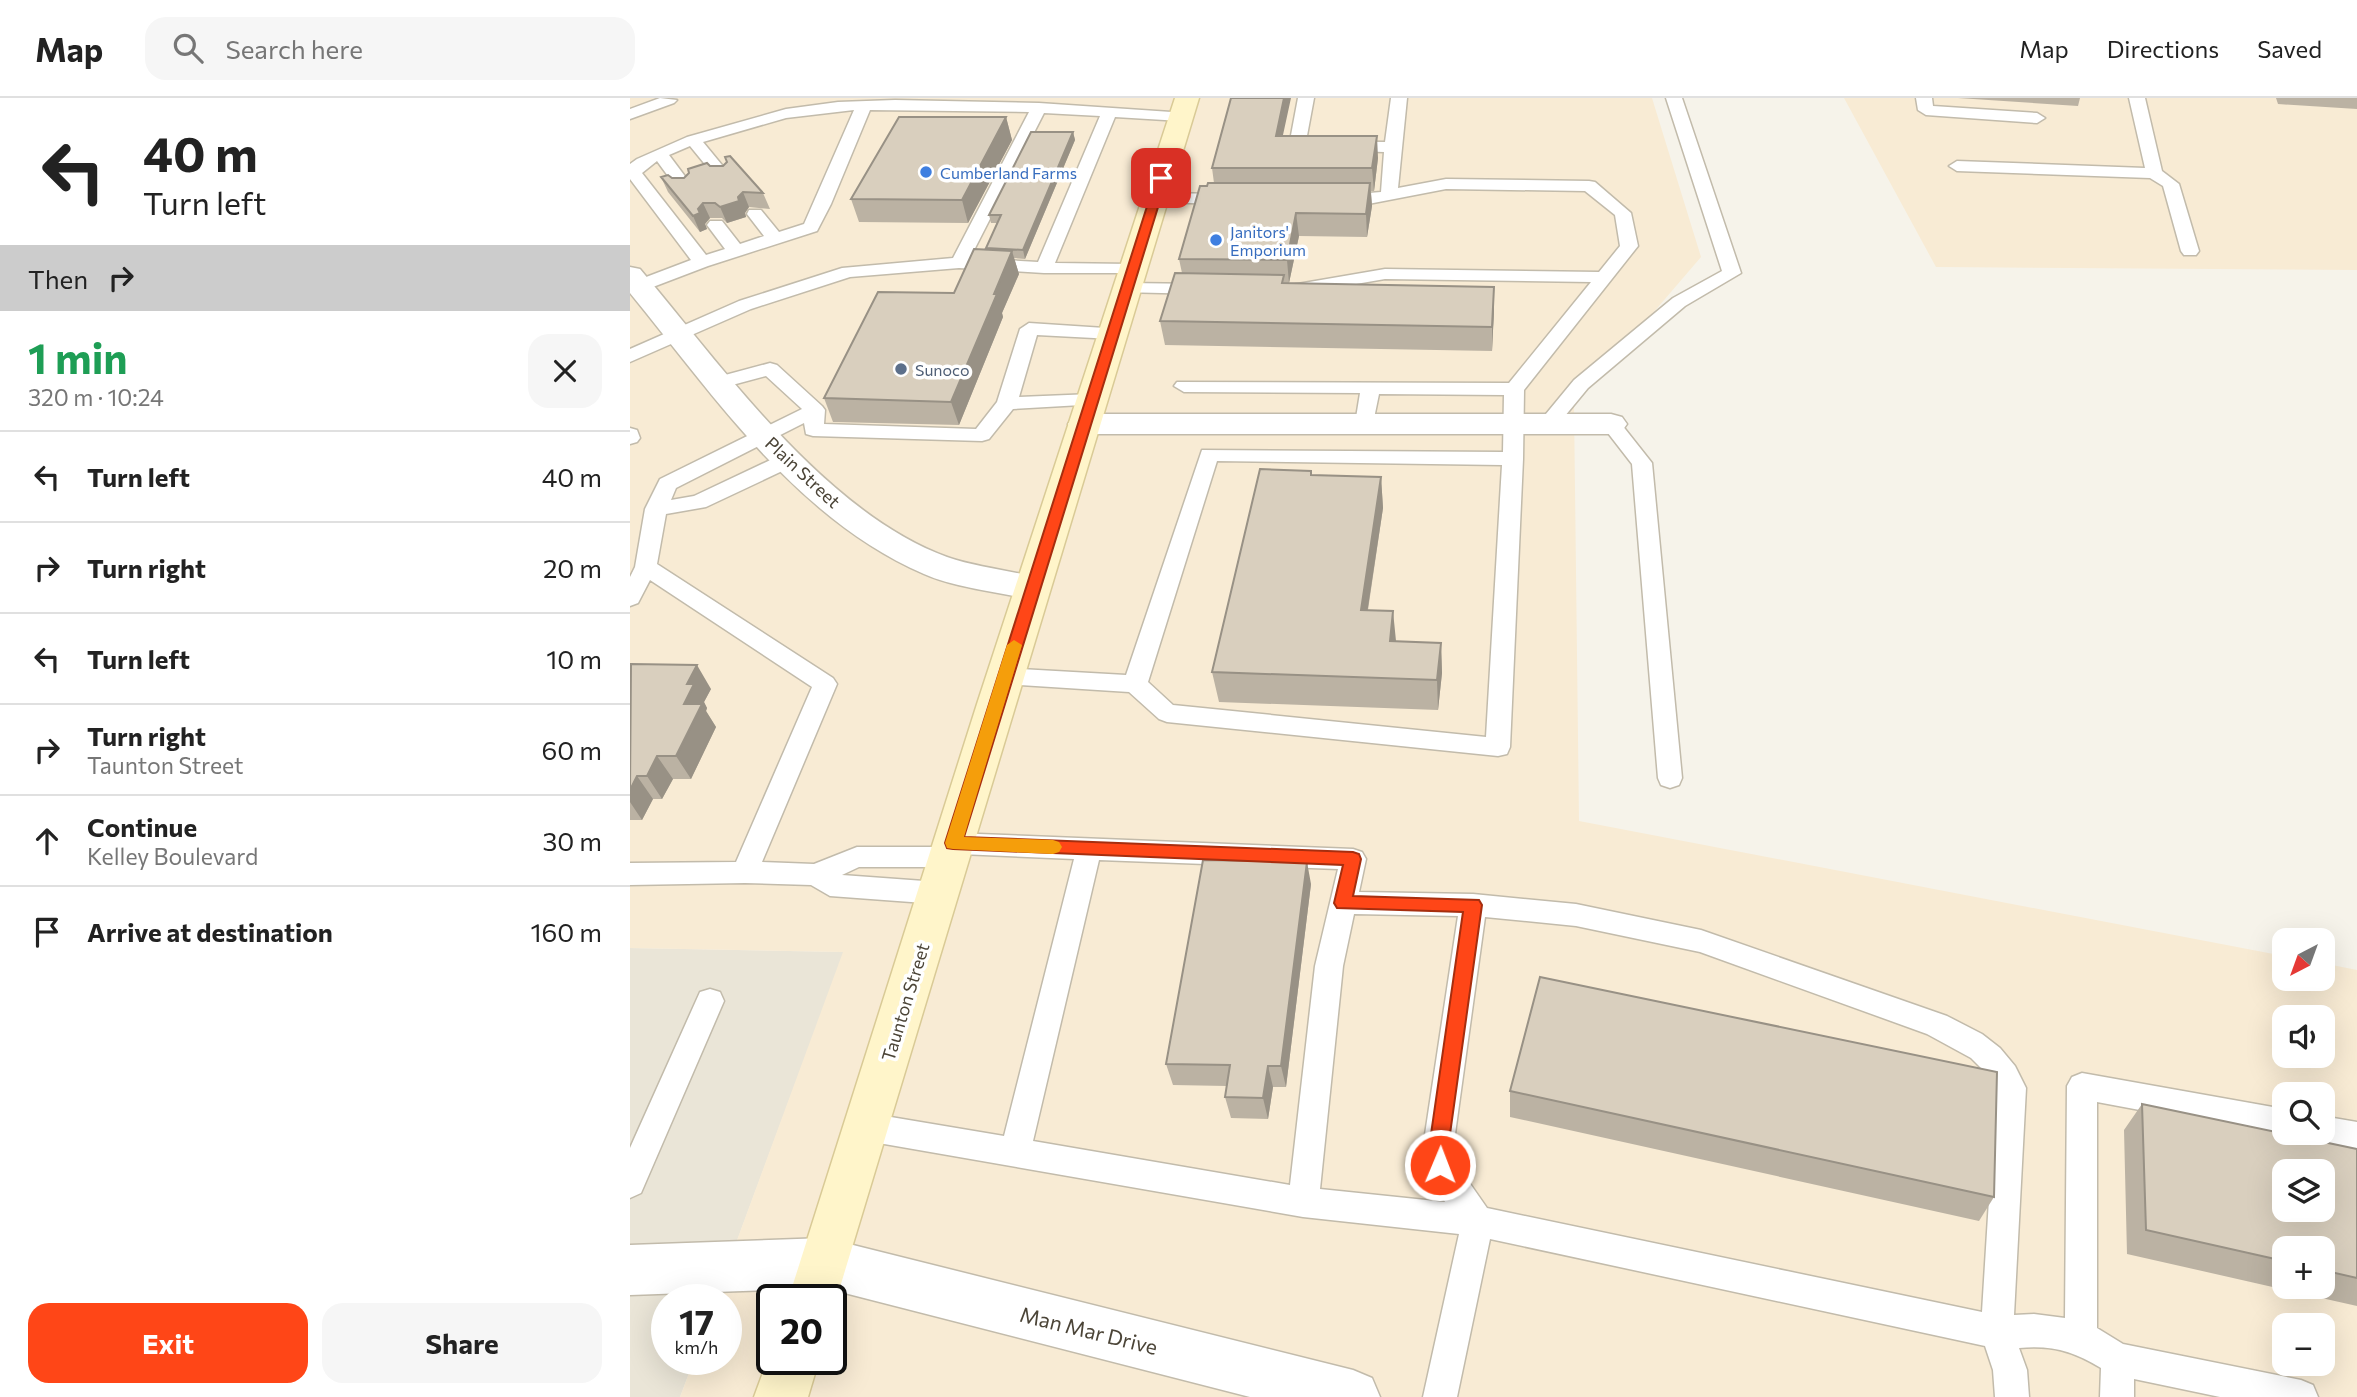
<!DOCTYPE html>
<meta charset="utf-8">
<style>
body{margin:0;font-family:Commissioner,sans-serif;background:#f6f6f6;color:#222;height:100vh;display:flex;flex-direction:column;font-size:26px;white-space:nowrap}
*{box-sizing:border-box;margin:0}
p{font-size:23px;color:#767676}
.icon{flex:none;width:38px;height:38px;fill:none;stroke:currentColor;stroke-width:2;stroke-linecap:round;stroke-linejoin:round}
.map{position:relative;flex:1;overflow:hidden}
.sheet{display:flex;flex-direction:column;background:#fff;width:630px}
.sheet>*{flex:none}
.hud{background:#fff;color:#222;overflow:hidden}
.needle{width:46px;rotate:221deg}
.buttons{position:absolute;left:1642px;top:830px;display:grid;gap:14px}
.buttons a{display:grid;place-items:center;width:63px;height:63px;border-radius:14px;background:#fff;box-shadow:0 7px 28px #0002;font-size:35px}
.speed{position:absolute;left:21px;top:1186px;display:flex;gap:14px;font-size:35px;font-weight:700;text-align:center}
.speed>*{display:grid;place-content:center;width:91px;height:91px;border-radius:50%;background:#fff;box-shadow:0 7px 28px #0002;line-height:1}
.speed small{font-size:18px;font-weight:400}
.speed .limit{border:4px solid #111;border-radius:10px;background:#fff;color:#111}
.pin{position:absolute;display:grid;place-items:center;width:60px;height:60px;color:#fff;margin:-30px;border-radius:14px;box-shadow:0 4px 10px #0006}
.me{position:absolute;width:77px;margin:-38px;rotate:1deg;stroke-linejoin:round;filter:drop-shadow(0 0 5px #0008)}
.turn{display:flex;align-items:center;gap:24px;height:147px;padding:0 28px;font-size:32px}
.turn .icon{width:91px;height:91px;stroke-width:2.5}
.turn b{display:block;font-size:49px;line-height:60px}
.then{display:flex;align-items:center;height:66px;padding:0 28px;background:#0003;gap:14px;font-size:26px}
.round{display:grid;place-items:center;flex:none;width:74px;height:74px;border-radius:21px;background:#f6f6f6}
.summary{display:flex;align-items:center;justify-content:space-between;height:119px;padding:0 28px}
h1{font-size:42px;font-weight:700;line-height:52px;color:#1e9e55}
.primary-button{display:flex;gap:14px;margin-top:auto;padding:14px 28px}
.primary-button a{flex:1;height:80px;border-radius:21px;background:#ff4617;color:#fff;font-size:28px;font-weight:700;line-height:80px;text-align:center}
.primary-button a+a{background:#f6f6f6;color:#222}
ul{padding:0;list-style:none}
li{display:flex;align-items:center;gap:21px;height:91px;padding:0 28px;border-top:2px solid #e0e0e0}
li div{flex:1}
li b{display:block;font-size:26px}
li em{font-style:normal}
header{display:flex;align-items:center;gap:42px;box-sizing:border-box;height:98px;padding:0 35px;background:#fff;border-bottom:2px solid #e0e0e0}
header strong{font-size:33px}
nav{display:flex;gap:38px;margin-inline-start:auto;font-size:24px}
.search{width:490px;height:63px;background:#f6f6f6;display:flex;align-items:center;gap:18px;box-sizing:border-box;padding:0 24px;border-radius:21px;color:#767676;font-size:26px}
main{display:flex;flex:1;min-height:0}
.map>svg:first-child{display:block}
.residential{fill:#eae5d7}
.commercial{fill:#f8ebd4;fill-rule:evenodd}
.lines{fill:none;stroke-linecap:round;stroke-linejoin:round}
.service-casing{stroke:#c2bbab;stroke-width:3}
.minor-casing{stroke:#c2bbab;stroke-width:3}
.tertiary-casing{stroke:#c2bbab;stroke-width:3}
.secondary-casing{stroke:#d9ca96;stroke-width:3}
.service{fill:#fff;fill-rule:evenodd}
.minor{fill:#fff;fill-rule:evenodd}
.tertiary{fill:#fff;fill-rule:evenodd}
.secondary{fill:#fff5ca;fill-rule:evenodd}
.wall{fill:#bbb2a3;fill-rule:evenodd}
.shaded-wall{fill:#989185}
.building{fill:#d9cfbe;stroke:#989185;stroke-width:2;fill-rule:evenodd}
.route{fill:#ff4617;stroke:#a62e0f;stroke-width:2}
.slow{fill:#f59e0b}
.shop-dot{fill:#3f7fe0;stroke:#fff;stroke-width:2.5}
.service-dot{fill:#5c6f8a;stroke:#fff;stroke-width:2.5}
.labels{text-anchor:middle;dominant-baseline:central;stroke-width:7;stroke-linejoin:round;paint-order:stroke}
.far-shop-label{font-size:16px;fill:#366cbe;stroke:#fff;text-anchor:start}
.far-service-label{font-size:16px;fill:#4e5e75;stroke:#fff;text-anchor:start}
.street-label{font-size:18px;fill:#4b4437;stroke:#fff}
.near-street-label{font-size:21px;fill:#4b4437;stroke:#fff}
</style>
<header>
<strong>Map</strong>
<div class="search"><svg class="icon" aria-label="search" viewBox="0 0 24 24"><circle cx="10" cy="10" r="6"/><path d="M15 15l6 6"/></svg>Search here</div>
<nav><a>Map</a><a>Directions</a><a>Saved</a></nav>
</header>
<main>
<section class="sheet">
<div class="hud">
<div class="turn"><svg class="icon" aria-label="left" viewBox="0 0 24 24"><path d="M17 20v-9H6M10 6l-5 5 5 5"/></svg><div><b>40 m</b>Turn left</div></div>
<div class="then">Then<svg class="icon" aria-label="right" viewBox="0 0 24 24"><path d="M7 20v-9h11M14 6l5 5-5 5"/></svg></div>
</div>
<div class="summary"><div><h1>1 min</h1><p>320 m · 10:24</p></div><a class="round"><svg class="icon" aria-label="close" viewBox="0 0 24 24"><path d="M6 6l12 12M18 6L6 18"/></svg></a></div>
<ul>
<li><svg class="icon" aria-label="left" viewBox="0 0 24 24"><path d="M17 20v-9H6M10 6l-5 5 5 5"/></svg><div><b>Turn left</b></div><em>40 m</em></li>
<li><svg class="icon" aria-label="right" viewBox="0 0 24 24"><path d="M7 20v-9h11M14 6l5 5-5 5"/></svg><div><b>Turn right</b></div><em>20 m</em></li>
<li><svg class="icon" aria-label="left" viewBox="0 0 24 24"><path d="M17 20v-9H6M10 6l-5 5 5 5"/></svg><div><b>Turn left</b></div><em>10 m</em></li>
<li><svg class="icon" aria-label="right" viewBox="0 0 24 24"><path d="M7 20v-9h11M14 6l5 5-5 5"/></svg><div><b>Turn right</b><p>Taunton Street</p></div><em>60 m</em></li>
<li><svg class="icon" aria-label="ahead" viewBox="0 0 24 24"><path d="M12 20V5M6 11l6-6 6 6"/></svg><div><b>Continue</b><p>Kelley Boulevard</p></div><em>30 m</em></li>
<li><svg class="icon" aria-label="arrive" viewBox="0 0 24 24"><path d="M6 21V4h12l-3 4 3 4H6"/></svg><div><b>Arrive at destination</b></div><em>160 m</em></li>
</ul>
<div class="primary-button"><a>Exit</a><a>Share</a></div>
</section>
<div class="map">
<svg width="1727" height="1299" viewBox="0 0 1727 1299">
<rect width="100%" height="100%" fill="#f6f3ea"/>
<!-- residential -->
<path class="residential" d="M0 850 214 854 85 1202H37V1262H64L50 1299H0Z"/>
<!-- commercial -->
<path class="commercial" d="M0 0H1022L1071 159 944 307 949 723 1654 858V880H1692V865L1727 872V1299H50L64 1262H96V1202H85L213 854 0 850ZM1654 919H1692V957H1654ZM1654 996H1692V1034H1654ZM1654 1073H1692V1111H1654ZM1654 1150H1692V1188H1654ZM142 1202H201V1262H142ZM1654 1227H1692V1265H1654Z
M1214 0H1727V172L1306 169Z"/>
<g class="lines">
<!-- service casing -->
<g class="service-casing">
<path id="service" d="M30 0 47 2 44 5 0 21V11Z
M668 0H684L676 43 755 44 761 0H777L768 90 816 81 959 83 965 84 1001 115 1008 148 894 292 893 361 880 649 877 656 868 658 537 624 529 621 499 594 374 586 366 584 362 578 366 572 374 570 496 577 572 352 873 354 874 297 749 296 742 330H728L725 326 730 295 554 294 544 288 547 284 879 285 961 184 755 181 662 197 656 196 653 192 656 188 755 171 969 174 990 148 985 117 955 93 816 91 733 107 703 106 701 102 703 98 751 94 754 54 661 51 659 48ZM587 363 872 367 856 639 543 607 518 584Z
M1036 0H1052L1111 175 1055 208 958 290 925 330H911L908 326 911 322 944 282 1043 200 1092 173Z
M1286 0H1302L1303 8 1407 15 1415 20 1407 25 1296 17 1288 12Z
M1499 0H1515L1532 73 1549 86 1569 153 1566 157H1554L1551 153 1533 88 1520 80 1327 73 1319 68 1327 63 1515 70Z
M265 2 409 5 556 15 559 18 551 23 485 19 425 165 501 166 507 167 510 171 507 175H414L329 170 220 179 121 211 0 264V251L109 203 212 170 323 160 399 14 240 12 201 106 187 133 78 168 15 192 9 193 0 188 3 184 61 162 0 81V66L7 61 57 39 156 11 208 4ZM224 12 174 126 149 134 131 112H119L117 116 134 138 110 146 92 123H80L77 127 95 151 76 157 12 75 27 63 49 93H61L63 89 39 57 60 48 87 81H99L101 78 73 44 156 20ZM414 15 470 18 408 164 340 160Z
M525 95 599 96 607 101 599 106 519 104 517 100Z
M496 185 573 186 582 191 573 196 490 194 487 190 490 186Z
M399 225 490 231 492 235 490 239 483 241 407 237 389 299 462 296 472 302 469 306 383 311 359 341 352 343 183 338 176 336 174 325 46 390 41 402 64 398 151 357H165L168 362 165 367 76 409 36 416 27 466 203 580 207 586 132 764 184 766 227 749H312L310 745 314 738 323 735 723 751 732 754 736 761 729 794 843 796 946 806 1071 832 1317 918 1352 936 1370 950 1385 968 1396 990 1384 1217 1404 1216 1435 1220 1437 988 1442 979 1452 975 1654 1011V1034H1665L1654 1039 1467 1004V1230L1493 1246 1671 1282 1683 1287 1688 1299H1590L1504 1281V1299H1470L1471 1270C1443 1253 1422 1247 1389 1250L1397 1272 1399 1299H1365L1363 1272 1355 1248 860 1141 827 1299H793L829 1136 673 1119 237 1043 226 1039 222 1029 226 1019 237 1015 374 1038 444 761 330 756 332 759 328 766 319 769H229L212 777 308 784 317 787 321 795 317 803 308 806 200 798 181 787 115 785 0 787V765L106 764 182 589 20 482 8 505 0 508V479L5 469 15 411 30 381 172 311 136 278 91 290 81 284 84 280 140 265 147 267 192 308 195 312 194 326 346 331 367 304 390 231ZM469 762 708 771 685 868 660 1087 403 1043ZM724 816 828 818 794 1043 795 1067 815 1104 690 1091 713 868ZM855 819 946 828 1070 854 1297 936 1341 960 1358 977 1366 990 1352 1214 857 1110 825 1064 824 1043Z
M981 320 988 322 1022 365 1052 680 1049 687 1040 690 1031 687 1028 680 1002 366 971 326 974 322Z
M0 330 7 332 10 340 7 344 0 346Z
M80 891 90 894 94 903 11 1095 0 1100V1050L70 894Z
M1692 1018 1727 1024V1052L1681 1042 1678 1034H1692Z"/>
</g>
<!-- minor casing -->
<g class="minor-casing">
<path id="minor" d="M454 316H981L992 319 997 326 992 333 981 336H454L443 333 438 326 443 319Z
M195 1140 723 1272 742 1280 750 1299H620L195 1190 0 1197V1147Z"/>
</g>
<!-- tertiary casing -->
<g class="tertiary-casing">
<path id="tertiary" d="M0 169 10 171C92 268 194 414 317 459 348 470 383 472 415 482L420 490 415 498 403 502C369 494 325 490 294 476 167 421 85 299 0 195Z"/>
</g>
<!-- secondary casing -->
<g class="secondary-casing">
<path id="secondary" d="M545 0H569L201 1219V1202H158L347 606Z
M142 1250V1262H189L178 1299H124Z"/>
</g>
<!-- service -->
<use href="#service" class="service"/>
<!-- minor -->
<use href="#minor" class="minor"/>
<!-- tertiary -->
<use href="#tertiary" class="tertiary"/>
<!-- secondary -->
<use href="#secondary" class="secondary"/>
</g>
<!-- wall -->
<path class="wall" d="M1328 0H1450L1448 8Z
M1646 0H1727V11L1648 6Z
M376 19 382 42 338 125 229 124 221 101Z
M443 34 445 42 395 161 384 160 389 176 372 215 373 219 329 327 203 324 194 300 324 195 356 151 367 125H361L359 117Z
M653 38 748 60 744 93H741L742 108 737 139 669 138 659 185 864 212 862 253 535 247 530 223 552 175 549 161 584 85 582 70Z
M80 68 133 95 140 111 119 109 115 115 116 119 97 125 92 120H80L75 126 77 131 70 134 38 94 31 79 54 80Z
M682 377 751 379 753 410 738 512 766 543 811 545 812 575 808 612 589 604 582 574Z
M0 567 81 591 74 604 77 610 76 613 86 629 61 681H43L32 701H23L12 722H0Z
M681 786 656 989H643L638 1021 601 1020 595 999 597 988 543 987 536 966Z
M880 993 1364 1099 1349 1123 880 1019Z
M1512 1006 1727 1051V1208L1497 1156 1494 1032ZM1654 1150H1692V1188H1654Z"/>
<!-- shaded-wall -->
<path class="shaded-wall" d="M654 0H661L648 60 646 38Z
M376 19 382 42 338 125 332 102Z
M443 34 445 42 395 161 393 152Z
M747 38 748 60 744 93 742 70Z
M740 85 742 108 737 139 736 116Z
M113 94 119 109 115 115 116 119 97 125 90 109 108 99Z
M73 105 80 120 75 126 77 131 70 134 63 118Z
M666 115 669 138 659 185 657 162Z
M382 153 389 176 372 215 373 219 329 327 321 304Z
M864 189V212L862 253V229Z
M751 379 753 410 733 542 731 512Z
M763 513 766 543H760Z
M811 545 812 575 808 612 807 582Z
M67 567 81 591 74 604 77 610 76 613 86 629 61 681 46 658 57 586Z
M27 658 43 681 32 701 17 678Z
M7 678 23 701 12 722 0 704V692Z
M677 764 681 786 656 989 651 968Z
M638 968 643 989 638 1021 633 1000Z"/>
<!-- building -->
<path class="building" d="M601 0H654L646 38H747L742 70H582Z
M269 19H376L332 102 221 101Z
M401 34H443L393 152 356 150 371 117H359Z
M100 58 133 95 113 94 108 99 109 103 90 109 85 105H73L68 111 70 115 63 118 31 79 38 77 42 80H54L59 75 58 71 77 65 80 68H93L97 64 95 59Z
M578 85H740L736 116 666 115 657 162 549 161 570 88H577Z
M344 151 382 153 364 196H367L321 304 194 300 248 194 324 195Z
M545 175 654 177 652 185 864 189 862 229 530 223Z
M630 371 681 373V377L751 379 731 512 763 513 760 543 811 545 807 582 582 574Z
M1 566 67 567 57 586H64L54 606H72L46 658H27L17 678H7L0 692Z
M573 762 677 764 651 968H638L633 1000 595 999 600 967 536 966Z
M910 879 1367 974 1364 1099 880 993Z
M1512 1006 1727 1051V1180L1692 1172V1150H1654V1163L1516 1132ZM1654 1073H1692V1111H1654Z"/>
<!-- route -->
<path class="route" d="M531 76 537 80 334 739 723 754 729 756 731 761 723 798 849 802 852 807 819 1043 820 1067 817 1074 810 1076 803 1074 800 1067V1043L833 814 707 810 704 805 713 767 323 751 317 750 315 745 526 80Z"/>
<!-- slow -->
<path class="slow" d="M384 542 392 547 334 739 423 742 429 744 432 749 429 754 423 756 323 751 317 750 315 745 377 547Z"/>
<!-- markers -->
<g class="shop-dot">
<circle cx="296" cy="74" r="7"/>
<circle cx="586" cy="142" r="7"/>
</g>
<circle class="service-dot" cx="271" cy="271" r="7"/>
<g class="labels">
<!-- far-shop labels -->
<g class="far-shop-label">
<text x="310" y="74">Cumberland Farms</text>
<text x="600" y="133">Janitors'<tspan x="600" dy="18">Emporium</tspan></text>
</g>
<!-- far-service labels -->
<g class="far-service-label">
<text x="285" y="271">Sunoco</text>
</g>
<!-- street labels -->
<g class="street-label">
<text transform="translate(173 374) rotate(43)">Plain Street</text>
<text transform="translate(275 904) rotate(-73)">Taunton Street</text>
</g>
<!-- near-street labels -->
<g class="near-street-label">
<text transform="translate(459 1232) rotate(14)">Man Mar Drive</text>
</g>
</g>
</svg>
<div class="buttons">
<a><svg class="needle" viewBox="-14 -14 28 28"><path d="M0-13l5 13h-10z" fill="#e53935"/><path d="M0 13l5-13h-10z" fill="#767676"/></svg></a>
<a><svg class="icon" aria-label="sound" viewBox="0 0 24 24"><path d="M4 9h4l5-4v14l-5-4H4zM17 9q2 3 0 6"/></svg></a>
<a><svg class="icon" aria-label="search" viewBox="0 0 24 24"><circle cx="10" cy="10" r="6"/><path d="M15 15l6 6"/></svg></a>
<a><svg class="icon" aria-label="layers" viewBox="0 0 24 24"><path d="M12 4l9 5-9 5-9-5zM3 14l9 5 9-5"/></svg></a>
<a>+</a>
<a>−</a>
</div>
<div class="speed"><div>17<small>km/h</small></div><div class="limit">20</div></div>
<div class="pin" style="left:531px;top:80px;background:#d93025"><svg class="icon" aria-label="arrive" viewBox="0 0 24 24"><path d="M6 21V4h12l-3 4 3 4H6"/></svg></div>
<svg class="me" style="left:810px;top:1067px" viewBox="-20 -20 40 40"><circle r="17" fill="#ff4617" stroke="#fff" stroke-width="3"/><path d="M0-11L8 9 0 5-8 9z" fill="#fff"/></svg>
</div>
</main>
